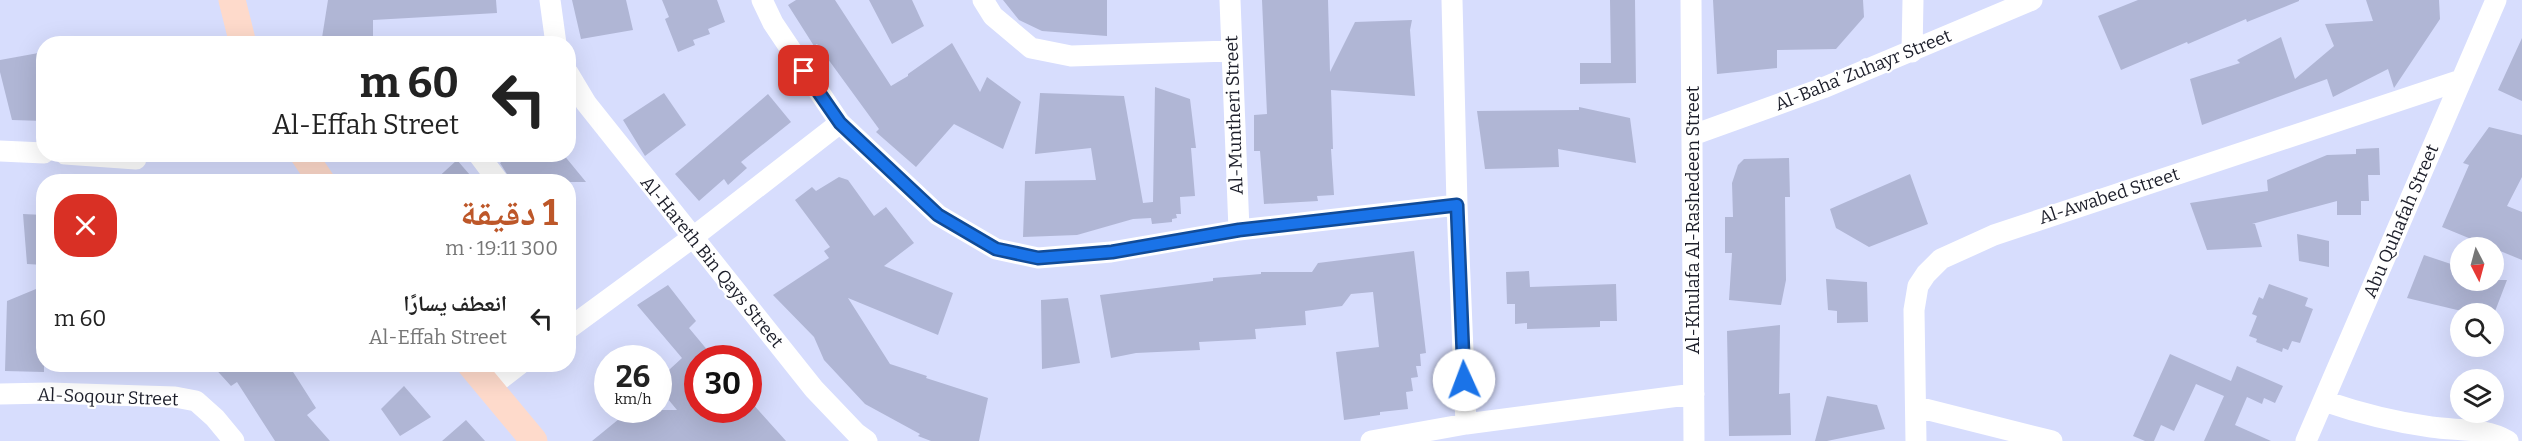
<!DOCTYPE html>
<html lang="ar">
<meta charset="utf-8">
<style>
body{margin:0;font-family:Bitter,"Noto Naskh Arabic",serif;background:#f6f6f6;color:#222;direction:rtl;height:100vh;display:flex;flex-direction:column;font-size:22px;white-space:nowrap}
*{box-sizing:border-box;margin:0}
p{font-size:20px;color:#767676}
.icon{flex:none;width:33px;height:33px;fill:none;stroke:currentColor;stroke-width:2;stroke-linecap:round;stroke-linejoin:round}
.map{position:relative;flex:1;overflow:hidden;direction:ltr}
.panel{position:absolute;left:36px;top:174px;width:540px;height:198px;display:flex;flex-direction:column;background:#fff;border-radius:24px;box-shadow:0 6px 24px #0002;direction:rtl}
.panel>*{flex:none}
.hud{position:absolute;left:36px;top:36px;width:540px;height:126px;border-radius:24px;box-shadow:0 6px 24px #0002;direction:rtl;background:#fff;color:#222;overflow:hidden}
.needle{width:39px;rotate:174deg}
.fabs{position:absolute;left:2450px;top:237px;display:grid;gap:12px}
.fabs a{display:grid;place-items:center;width:54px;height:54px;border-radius:50%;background:#fff;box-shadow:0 6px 24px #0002;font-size:30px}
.speed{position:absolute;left:594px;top:345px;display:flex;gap:12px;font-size:30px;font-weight:700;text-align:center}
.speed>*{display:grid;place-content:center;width:78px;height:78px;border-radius:50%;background:#fff;box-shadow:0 6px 24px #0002;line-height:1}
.speed small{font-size:15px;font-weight:400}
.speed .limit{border:9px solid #d22;background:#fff;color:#111}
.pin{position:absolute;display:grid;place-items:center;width:51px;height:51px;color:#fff;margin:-26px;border-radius:12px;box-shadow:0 3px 9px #0006}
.me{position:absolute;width:66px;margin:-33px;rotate:358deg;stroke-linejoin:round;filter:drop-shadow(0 0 4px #0008)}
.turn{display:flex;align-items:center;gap:21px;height:126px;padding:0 18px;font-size:27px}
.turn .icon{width:78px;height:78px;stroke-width:2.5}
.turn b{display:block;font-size:42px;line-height:51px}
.round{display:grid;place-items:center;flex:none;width:63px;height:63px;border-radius:24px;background:#f6f6f6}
.head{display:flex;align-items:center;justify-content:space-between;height:102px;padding:0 18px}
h1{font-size:36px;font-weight:700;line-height:45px;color:#bd5729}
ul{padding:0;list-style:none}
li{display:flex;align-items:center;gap:18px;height:84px;padding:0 18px}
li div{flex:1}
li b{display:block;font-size:22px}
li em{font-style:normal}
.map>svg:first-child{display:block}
.building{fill:#b0b6d5}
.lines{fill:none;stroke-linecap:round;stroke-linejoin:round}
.minor{stroke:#fff;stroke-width:21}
.major{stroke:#fedacb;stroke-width:27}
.route-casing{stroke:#114b97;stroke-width:15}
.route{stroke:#1a73e8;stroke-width:10}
.labels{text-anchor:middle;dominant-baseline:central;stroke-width:4.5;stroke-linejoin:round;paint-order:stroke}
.street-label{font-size:18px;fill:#1c1e2a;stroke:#fff}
</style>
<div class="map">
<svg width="2522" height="441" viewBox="0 0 2522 441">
<rect width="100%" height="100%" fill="#d7ddfd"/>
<!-- building -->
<path class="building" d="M328 0H496L497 13 373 20V44H321Z
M572 0H626L633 30 581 39Z
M662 0H717L725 22 708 29 710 34 693 40 695 45 678 52 665 19 669 17Z
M796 0H835L891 86 908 76V74L952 43 980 92 987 77 1021 102 1003 149 954 124 916 167 876 132 879 129 817 44 814 46 788 5Z
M869 0H912L924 26 892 44Z
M1003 0H1107V36L1042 31 1019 20Z
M1262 0H1328L1330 72 1355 22 1412 20 1410 30 1415 96 1331 90 1333 149H1331L1334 195 1317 196 1318 201 1264 204 1260 151H1254V115L1267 114Z
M1610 0H1635L1636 83 1580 84V63H1611Z
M1713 0H1863L1864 17 1836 49 1777 50V68L1717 74Z
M2138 0H2299V1L2247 22 2246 19 2188 44 2187 42 2121 70 2098 16Z
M2366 0H2439L2440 19 2394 88 2388 69 2333 97 2327 79 2202 125 2190 79 2240 63 2237 60 2281 37 2295 79 2334 46 2325 24 2373 21Z
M2522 38V101L2498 90Z
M44 52V121L12 120 0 72V60Z
M1155 87 1190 99 1196 148H1191L1195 196 1180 197 1181 214H1176L1177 218 1172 219V222L1152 224 1151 218 1133 219 1077 235 1023 237 1025 181 1096 180 1091 148 1035 154 1040 93 1124 96 1143 203 1153 202Z
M664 93 686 125 645 156 623 120Z
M768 94 791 122 741 162 747 168 728 185 724 179 699 201 675 174Z
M1579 107 1630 118 1636 163 1558 149 1559 167 1485 169 1477 111 1579 110Z
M2489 127 2522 135V177L2507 206 2522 212V260L2442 227 2469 165 2463 163Z
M2379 148 2380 175H2368L2369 201H2361V215H2337V201L2252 224H2255L2262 247 2207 250 2190 203 2268 191 2267 180 2327 155 2356 154V149Z
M511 154H563L586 182H512L500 163Z
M1789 158 1790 197H1785L1786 280 1781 305 1729 300 1732 253H1725V217H1733L1732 183 1738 165 1744 159Z
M457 160 476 182H433Z
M1910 174 1928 224 1869 247 1836 228 1830 209Z
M839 177 848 180 874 216 886 207 914 243 884 266 953 293 938 335 848 298 890 364 927 376 926 378 988 398 979 441H931L918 436 920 434 865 404 824 360 814 337 773 295 829 258 824 251 830 247 795 200 812 187 816 191Z
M23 214 44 215V265L27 264Z
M2297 234 2329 241V267L2299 261Z
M1414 251 1426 353 1420 354 1421 366H1416L1418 377 1411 378 1413 391 1406 392 1408 409 1380 412V415L1344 420 1336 352 1379 347 1373 292 1351 294 1342 306 1305 311 1306 325 1255 329 1256 339 1199 342 1200 350 1136 353 1111 358 1100 295 1213 281V278L1261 274V272H1312L1318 263Z
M2424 255 2460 267V280H2507L2494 314H2474L2407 298Z
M1529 271 1530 287 1616 284 1617 321H1600V327L1527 329V323L1515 324V304H1507L1506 272Z
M1826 279 1867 282 1868 322 1837 323V311L1828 310Z
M2269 284 2308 298 2305 306 2313 309 2300 343 2292 341 2288 350 2283 348 2282 352 2256 342 2257 339 2249 336 2257 316 2252 314 2259 297 2263 299Z
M668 285 696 321 689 328 714 358H698V410H748L751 402 786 441H592L630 410H677L658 387V380L682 358 637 305Z
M36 289 44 307V372L5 371 7 301Z
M1068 298 1080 363 1042 369 1041 300Z
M1780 325 1779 394 1790 393 1791 435 1729 436 1727 331Z
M2170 354 2231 381 2237 366 2283 386 2275 403 2264 398 2262 404 2247 397 2235 425 2271 441H2204L2224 396 2196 384 2174 431 2161 425 2154 441H2145L2133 436Z
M211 364H288L316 408 307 415 330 441H275L237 382 231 386Z
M404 386 431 417 400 436 381 409Z
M1827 396 1877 405 1885 429 1827 441H1815Z
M466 420 485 441H442Z"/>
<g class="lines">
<!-- minor -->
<path class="minor" d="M550 0 556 44
M762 0 773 23 840 123 938 215 996 249 1038 258 1111 252 1239 230 1457 205
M983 0 993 16 1031 48 1071 56 1230 51
M1230 0 1239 230
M1452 0 1457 205 1466 424
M1691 0 1694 441
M1912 52 1913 0
M568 73 586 103 814 389 856 433 867 441
M1693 135 1823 88 2032 0
M0 151 44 153
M65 154 136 159
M478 154 499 182
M568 329 692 238 840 123
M489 388 520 364
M0 394 49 393 175 397 196 401 215 418 234 441
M2324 401C2359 413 2394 422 2431 427 2457 431 2484 427 2508 441
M1917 407 2052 441
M1371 441 1466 424 1694 394
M1916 441 1914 310 1918 286 1926 274 1941 259 1994 235 2461 80
M2306 441 2496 0"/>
<!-- major -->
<path class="major" d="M232 0 243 44
M303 154 322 182
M470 364 534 441"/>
</g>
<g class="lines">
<!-- route casing -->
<g class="route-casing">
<path id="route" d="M804 71 840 123 938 215 996 249 1038 258 1112 252 1239 230 1457 205 1464 380"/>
</g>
<!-- route -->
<use href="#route" class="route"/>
</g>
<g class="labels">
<!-- street labels -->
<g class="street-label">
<text transform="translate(1863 70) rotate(-22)">Al-Baha’ Zuhayr Street</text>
<text transform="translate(1234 115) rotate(-92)">Al-Muntheri Street</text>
<text transform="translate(2109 196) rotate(-18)">Al-Awabed Street</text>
<text transform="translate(1693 220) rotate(-90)">Al-Khulafa Al-Rashedeen Street</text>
<text transform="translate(2401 221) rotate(-67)">Abu Quhafah Street</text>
<text transform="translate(712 262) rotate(51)">Al-Hareth Bin Qays Street</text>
<text transform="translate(108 397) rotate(2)">Al-Soqour Street</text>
</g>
</g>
</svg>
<div class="fabs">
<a><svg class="needle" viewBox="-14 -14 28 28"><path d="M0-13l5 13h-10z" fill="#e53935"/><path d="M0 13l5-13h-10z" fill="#767676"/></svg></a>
<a><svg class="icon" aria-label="search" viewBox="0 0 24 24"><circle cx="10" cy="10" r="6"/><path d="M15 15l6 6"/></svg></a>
<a><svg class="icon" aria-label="layers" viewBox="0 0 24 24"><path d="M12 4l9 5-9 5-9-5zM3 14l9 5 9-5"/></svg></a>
</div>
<div class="speed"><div>26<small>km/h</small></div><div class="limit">30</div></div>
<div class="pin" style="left:804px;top:71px;background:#d93025"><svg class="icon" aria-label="arrive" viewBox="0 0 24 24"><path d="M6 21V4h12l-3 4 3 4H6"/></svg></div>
<svg class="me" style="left:1464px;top:380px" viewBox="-20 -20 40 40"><circle r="19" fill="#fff"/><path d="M0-13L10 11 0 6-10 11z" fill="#1a73e8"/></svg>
<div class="hud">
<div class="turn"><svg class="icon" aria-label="left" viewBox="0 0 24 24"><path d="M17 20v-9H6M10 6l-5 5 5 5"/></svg><div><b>60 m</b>Al-Effah Street</div></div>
</div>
<section class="panel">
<div class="head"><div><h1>1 دقيقة</h1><p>300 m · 19:11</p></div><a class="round" style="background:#d93025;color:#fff"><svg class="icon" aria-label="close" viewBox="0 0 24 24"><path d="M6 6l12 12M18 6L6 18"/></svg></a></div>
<ul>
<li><svg class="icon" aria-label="left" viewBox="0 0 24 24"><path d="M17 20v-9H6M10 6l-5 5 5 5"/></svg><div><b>انعطف يسارًا</b><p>Al-Effah Street</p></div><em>60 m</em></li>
</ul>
</section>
</div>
